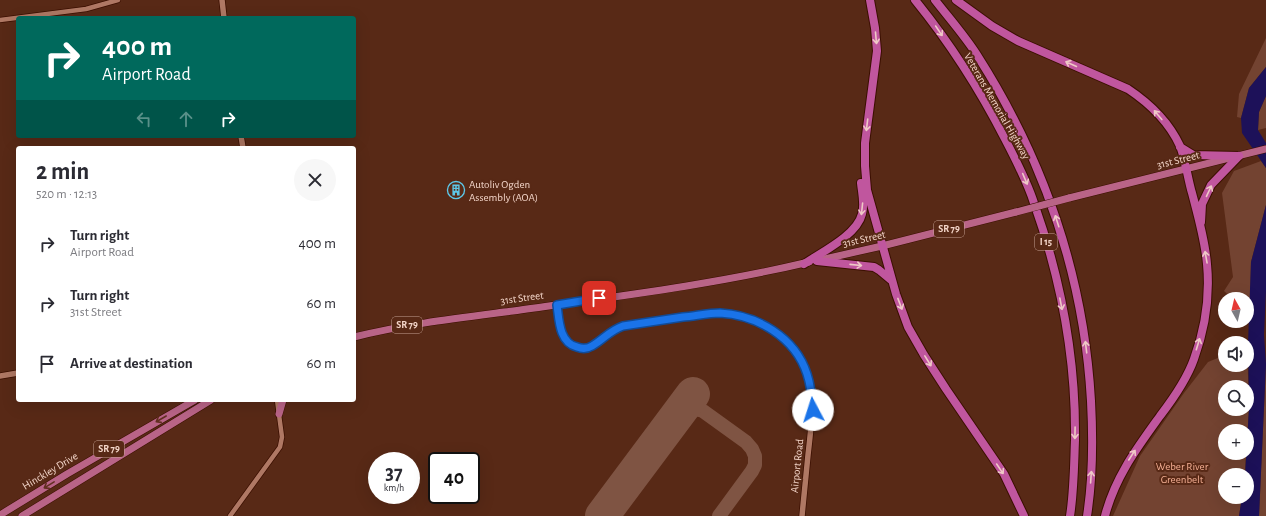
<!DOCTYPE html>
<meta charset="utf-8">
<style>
body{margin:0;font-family:"Alegreya Sans",sans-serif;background:#f7f7f7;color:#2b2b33;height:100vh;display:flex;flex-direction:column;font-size:15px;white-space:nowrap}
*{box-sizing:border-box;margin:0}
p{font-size:13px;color:#7c7c81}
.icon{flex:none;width:22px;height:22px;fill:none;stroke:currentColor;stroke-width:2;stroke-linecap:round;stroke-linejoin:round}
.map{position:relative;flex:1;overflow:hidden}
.drawer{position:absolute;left:16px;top:146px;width:340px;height:256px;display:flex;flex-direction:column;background:#fff;border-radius:4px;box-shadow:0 4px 16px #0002}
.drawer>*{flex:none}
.top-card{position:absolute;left:16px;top:16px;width:340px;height:122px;border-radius:4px;box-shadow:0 4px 16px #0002;background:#00695c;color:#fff;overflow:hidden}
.needle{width:26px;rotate:352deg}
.buttons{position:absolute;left:1218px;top:292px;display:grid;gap:8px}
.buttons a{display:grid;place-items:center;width:36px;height:36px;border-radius:50%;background:#fff;box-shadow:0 4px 16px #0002;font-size:20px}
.speed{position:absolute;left:368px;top:452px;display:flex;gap:8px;font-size:20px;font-weight:700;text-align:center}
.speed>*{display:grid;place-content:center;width:52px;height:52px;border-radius:50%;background:#fff;box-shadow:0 4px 16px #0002;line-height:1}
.speed small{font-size:10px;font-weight:400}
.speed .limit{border:2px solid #111;border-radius:6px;background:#fff;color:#111}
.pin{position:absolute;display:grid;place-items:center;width:34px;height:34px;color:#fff;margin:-17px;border-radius:8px;box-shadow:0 2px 6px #0006}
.me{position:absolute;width:44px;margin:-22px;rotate:355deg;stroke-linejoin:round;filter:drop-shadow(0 0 3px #0008)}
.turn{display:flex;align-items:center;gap:14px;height:84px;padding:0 20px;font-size:18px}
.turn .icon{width:52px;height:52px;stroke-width:2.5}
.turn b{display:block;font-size:28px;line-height:34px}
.lanes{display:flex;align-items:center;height:38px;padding:0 20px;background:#0003;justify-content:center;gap:20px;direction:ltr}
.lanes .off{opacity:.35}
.round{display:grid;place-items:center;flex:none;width:42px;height:42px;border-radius:21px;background:#f7f7f7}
.summary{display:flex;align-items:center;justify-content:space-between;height:68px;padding:0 20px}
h1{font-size:24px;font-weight:700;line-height:30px}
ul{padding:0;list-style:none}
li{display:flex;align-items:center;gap:12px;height:60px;padding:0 20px}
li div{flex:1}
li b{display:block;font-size:15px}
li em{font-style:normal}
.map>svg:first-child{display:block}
.green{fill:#734331;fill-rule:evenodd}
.water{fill:#1d1159}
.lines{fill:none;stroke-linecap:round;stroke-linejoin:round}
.taxiway{stroke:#7f5443;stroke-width:14}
.runway{stroke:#7f5443;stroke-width:34}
.minor-casing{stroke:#3b0f00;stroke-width:6}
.tertiary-casing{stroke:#3b0f00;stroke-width:7}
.primary-casing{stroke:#3b0f00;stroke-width:8}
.motorway-casing{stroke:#3b0f00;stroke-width:10}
.minor{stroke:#af7864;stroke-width:4.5}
.tertiary{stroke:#af7864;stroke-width:5.5}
.primary{stroke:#b96487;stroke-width:7}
.motorway{stroke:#c0569e;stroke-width:8}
.primary-bridge-casing{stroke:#3b0f00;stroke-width:8;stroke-linecap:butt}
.primary-bridge{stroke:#b96487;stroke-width:7}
.oneway{stroke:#efc9c6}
.oneway2{stroke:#622f21}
.route-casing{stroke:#114b97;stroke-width:10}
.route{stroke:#1a73e8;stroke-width:7}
.labels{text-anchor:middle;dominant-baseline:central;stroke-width:4;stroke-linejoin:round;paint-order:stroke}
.shield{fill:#582916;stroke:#c5a294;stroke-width:1}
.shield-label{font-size:10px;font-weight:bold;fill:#f4d6ca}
.street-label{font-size:11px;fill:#f4d6ca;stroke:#582916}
.poi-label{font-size:11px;fill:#f4d6ca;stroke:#582916;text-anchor:start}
.park-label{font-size:11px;fill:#f4af94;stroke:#582916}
</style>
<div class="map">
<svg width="1266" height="516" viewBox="0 0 1266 516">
<rect width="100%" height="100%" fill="#582916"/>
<!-- green -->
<path class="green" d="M1266 38V67L1249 88 1241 118 1237 117 1239 94Z
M1266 96V128L1258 130 1259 112Z
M1261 161 1266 168V205L1251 262 1250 312 1248 319 1247 299H1233L1224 291 1233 277 1222 193 1234 171Z
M1247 343 1249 408 1247 443V431H1225V453H1246L1245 475H1225V497H1242L1239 516H1113L1140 456 1184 393 1208 362 1225 355V365H1247ZM1225 387H1247V409H1225Z
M1266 364V516H1259Z"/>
<!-- water -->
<path class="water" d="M1266 67V96L1259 112 1258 130 1266 143V168L1242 133 1241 118 1249 88Z
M1266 205V291L1264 335 1266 364 1259 516H1239L1242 497H1247V475H1245L1249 408 1248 343 1251 262Z"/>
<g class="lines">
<!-- taxiway -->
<path class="taxiway" d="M675 419C683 411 692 407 703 411L746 442 752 449 755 456V465L752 471 719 516"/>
<!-- runway -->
<path class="runway" d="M602 516 693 394"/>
<!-- minor casing -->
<g class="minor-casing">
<path id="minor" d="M0 20 86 9 118 0
M230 516 280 447 282 437 277 400"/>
</g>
<!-- tertiary casing -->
<g class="tertiary-casing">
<path id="tertiary" d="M222 0 224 18
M241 136 243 148
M557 305C559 319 559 343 577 347 582 349 587 349 592 346 604 339 609 331 623 326 643 323 663 320 683 317 695 316 708 313 720 313 743 315 763 322 781 337 819 370 813 411 808 455 806 476 804 496 802 516
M0 376 18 373"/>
</g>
<!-- primary casing -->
<g class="primary-casing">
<path id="primary" d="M1069 198 1266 149
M820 260 882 246 1016 212
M354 337C406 324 459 318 513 311 612 297 712 285 809 262
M279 414 283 400
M0 515 67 474 195 400
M22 516 211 400"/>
</g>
<!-- motorway casing -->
<g class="motorway-casing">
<path id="motorway" d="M870 0 875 28 877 51 865 143V166L867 190 896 294 908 327 924 355 946 389 1004 474 1024 516
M915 0C950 43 980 90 1005 139 1016 160 1027 181 1034 203 1061 279 1076 360 1075 440 1074 465 1074 491 1070 516
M935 0C949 18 965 36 977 55 1044 160 1084 277 1091 401 1093 439 1093 478 1087 516
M956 0 992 26 1018 41 1128 89C1149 103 1169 122 1180 146 1185 158 1188 180 1192 193 1198 216 1205 240 1207 264 1210 296 1205 329 1194 359 1187 379 1173 399 1160 416 1137 448 1115 477 1105 516
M1180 147 1193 155 1239 156
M1201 222 1202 204 1211 185 1239 156
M817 261 874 267 879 270 891 280
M804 264C822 252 857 235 862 214 865 204 862 193 861 183"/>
</g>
<!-- minor -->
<use href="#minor" class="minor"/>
<!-- tertiary -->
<use href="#tertiary" class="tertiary"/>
<!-- primary -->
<use href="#primary" class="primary"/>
<!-- motorway -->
<use href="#motorway" class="motorway"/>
<!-- primary-bridge casing -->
<g class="primary-bridge-casing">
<path id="primary-bridge" d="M1016 212 1069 198"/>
</g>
<!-- primary-bridge -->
<use href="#primary-bridge" class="primary-bridge"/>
</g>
<!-- one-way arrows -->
<defs><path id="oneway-shaft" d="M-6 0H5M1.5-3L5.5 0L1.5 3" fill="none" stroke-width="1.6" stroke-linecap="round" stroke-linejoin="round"/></defs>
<g class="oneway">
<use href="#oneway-shaft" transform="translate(939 31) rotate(56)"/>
<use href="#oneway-shaft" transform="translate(876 38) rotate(85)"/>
<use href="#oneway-shaft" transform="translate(1071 64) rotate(-156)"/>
<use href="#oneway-shaft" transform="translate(1158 115) rotate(-130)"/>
<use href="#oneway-shaft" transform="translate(867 125) rotate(97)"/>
<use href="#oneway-shaft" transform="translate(1025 179) rotate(67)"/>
<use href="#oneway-shaft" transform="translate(1209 191) rotate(-65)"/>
<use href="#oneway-shaft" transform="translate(862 209) rotate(96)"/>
<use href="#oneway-shaft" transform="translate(1057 221) rotate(-108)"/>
<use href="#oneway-shaft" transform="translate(1206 257) rotate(-100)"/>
<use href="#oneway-shaft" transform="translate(856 265) rotate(6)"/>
<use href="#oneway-shaft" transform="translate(900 304) rotate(69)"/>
<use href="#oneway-shaft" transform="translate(1061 304) rotate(79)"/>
<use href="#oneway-shaft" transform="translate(1198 344) rotate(-73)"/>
<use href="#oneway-shaft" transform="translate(1086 347) rotate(-97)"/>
<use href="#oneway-shaft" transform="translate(928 361) rotate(58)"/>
<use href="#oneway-shaft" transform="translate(1075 433) rotate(91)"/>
<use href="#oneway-shaft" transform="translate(1132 455) rotate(-57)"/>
<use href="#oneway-shaft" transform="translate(1000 469) rotate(56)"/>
<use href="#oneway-shaft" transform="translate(1091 477) rotate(-86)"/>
</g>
<g class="oneway2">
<use href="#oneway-shaft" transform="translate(161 419) rotate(150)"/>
<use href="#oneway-shaft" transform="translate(49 485) rotate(149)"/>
</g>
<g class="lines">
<!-- route casing -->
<g class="route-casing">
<path id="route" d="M599 298 557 305C559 319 559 343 577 347 582 349 587 349 592 346 604 339 609 331 623 326 643 323 663 320 683 317 695 316 708 313 720 313 757 315 795 337 807 374 811 386 812 397 813 410"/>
</g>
<!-- route -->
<use href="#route" class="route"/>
</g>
<!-- icons -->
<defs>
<g id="building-ring" transform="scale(0.9)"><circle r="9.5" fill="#582916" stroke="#5dc7e8" stroke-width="1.5"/><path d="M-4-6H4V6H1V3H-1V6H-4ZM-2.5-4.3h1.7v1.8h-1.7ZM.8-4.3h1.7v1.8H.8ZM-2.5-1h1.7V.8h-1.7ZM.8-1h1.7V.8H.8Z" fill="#5dc7e8"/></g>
</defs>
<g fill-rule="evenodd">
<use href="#building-ring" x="456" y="190"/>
</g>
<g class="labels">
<!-- shield labels -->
<g class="shield">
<rect x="934" y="221" width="30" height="16" rx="3"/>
<rect x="1035" y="234" width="22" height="16" rx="3"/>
<rect x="392" y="317" width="30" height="16" rx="3"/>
<rect x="94" y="441" width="30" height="16" rx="3"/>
</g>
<g class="shield-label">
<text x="949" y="229">SR 79</text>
<text x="1046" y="242">I 15</text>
<text x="407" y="325">SR 79</text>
<text x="109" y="449">SR 79</text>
</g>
<!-- street labels -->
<g class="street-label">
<text transform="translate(997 106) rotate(60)">Veterans Memorial Highway</text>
<text transform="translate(1178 160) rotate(-14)">31st Street</text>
<text transform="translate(864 239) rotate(-13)">31st Street</text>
<text transform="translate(522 298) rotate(-8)">31st Street</text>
<text transform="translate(797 466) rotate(-84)">Airport Road</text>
<text transform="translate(50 471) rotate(-31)">Hinckley Drive</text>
</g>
<!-- poi labels -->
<g class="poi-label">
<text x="469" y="184">Autoliv Ogden<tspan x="469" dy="13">Assembly (AOA)</tspan></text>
</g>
<!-- park labels -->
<g class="park-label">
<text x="1182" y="466">Weber River<tspan x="1182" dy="13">Greenbelt</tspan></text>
</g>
</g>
</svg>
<div class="buttons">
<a><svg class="needle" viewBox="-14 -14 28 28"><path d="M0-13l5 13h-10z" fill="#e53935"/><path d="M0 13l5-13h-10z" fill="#7c7c81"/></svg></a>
<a><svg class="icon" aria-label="sound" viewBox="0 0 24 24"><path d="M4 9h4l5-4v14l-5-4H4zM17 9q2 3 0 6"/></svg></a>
<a><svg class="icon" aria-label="search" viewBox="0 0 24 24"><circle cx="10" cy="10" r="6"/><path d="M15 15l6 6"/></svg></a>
<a>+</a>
<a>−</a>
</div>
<div class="speed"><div>37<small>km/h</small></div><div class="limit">40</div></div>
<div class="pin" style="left:599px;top:298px;background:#d93025"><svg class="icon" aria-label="arrive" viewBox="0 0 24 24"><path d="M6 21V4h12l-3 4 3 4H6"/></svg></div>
<svg class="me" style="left:813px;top:410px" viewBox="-20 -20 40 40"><circle r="19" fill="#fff"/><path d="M0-13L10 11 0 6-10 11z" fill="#1a73e8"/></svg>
<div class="top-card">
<div class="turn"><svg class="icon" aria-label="right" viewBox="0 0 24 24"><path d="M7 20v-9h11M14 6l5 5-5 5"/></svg><div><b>400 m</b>Airport Road</div></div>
<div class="lanes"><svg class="icon off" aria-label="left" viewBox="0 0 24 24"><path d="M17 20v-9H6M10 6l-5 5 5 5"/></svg><svg class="icon off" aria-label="ahead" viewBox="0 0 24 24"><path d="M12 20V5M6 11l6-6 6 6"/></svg><svg class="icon" aria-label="right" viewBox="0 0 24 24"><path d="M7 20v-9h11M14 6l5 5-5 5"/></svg></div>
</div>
<section class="drawer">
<div class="summary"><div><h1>2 min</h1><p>520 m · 12:13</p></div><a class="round"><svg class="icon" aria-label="close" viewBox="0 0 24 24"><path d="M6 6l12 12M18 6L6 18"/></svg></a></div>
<ul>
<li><svg class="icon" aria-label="right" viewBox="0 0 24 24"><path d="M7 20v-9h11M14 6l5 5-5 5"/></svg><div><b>Turn right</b><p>Airport Road</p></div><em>400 m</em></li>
<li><svg class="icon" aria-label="right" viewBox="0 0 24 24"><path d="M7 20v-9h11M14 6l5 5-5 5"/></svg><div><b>Turn right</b><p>31st Street</p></div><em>60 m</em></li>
<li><svg class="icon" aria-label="arrive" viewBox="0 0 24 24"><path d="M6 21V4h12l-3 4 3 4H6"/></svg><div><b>Arrive at destination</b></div><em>60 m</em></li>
</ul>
</section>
</div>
